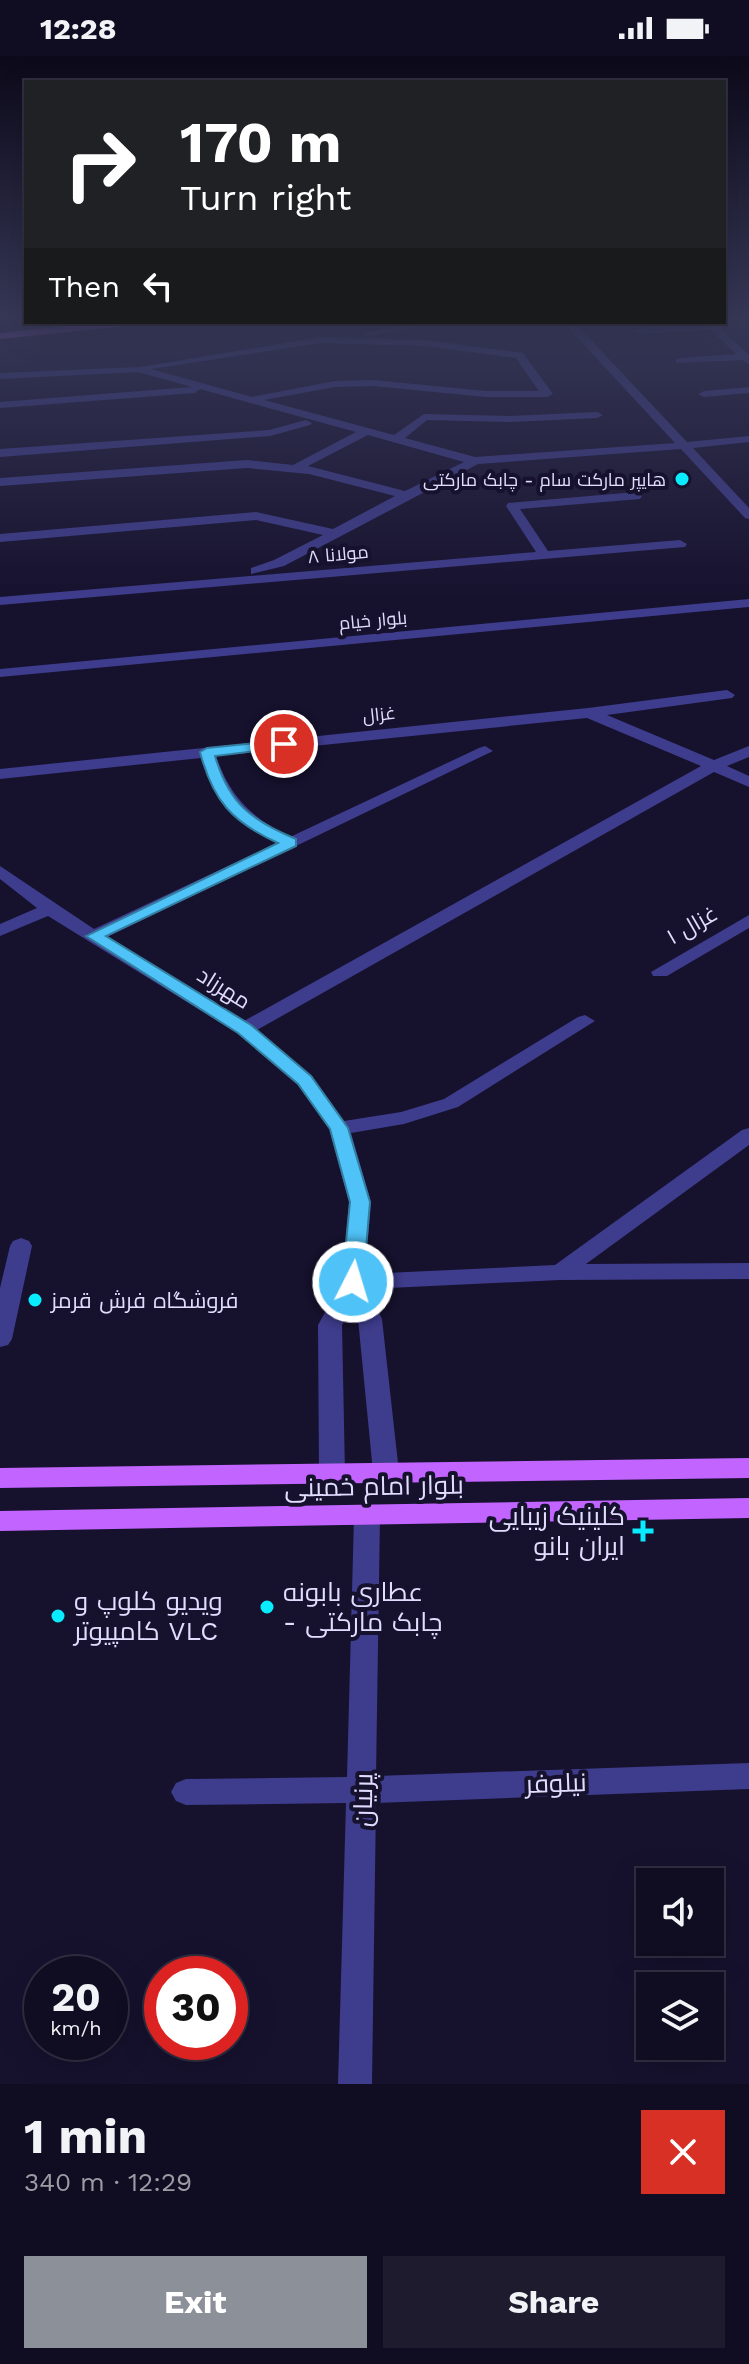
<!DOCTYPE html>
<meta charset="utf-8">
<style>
body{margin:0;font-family:"Work Sans",Cairo,sans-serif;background:#1e1b2f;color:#f1f3f6;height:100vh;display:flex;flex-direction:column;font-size:30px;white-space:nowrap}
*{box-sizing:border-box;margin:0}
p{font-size:26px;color:#9c9ca5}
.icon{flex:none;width:44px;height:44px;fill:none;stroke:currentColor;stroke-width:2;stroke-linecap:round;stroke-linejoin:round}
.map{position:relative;height:2028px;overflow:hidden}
.sheet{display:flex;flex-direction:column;background:#100d22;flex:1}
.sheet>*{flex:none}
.banner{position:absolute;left:24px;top:24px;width:702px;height:244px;border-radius:0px;box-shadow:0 8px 32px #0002,0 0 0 2px #302d40;background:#202124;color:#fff;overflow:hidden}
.buttons{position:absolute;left:636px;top:1812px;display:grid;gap:16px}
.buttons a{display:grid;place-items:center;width:88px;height:88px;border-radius:0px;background:#100d22;box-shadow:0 8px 32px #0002,0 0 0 2px #302d40;font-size:40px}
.speed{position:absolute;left:24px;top:1900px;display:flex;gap:16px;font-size:40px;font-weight:700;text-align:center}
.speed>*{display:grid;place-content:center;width:104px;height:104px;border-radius:50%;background:#100d22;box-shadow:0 8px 32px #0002,0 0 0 2px #302d40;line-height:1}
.speed small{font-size:20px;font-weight:400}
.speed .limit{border:12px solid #d22;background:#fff;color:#111}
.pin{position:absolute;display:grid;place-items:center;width:68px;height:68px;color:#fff;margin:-34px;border:4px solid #fff;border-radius:50%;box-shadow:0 2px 8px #0007}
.me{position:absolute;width:88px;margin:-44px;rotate:5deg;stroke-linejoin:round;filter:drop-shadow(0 0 6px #0008)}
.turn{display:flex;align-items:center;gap:28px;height:168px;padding:0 24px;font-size:36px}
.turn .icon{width:104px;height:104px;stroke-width:2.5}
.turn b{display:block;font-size:56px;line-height:68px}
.then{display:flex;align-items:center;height:76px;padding:0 24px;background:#0003;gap:16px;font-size:30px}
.round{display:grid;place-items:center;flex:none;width:84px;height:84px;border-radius:0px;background:#1e1b2f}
.overview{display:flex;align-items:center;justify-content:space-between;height:136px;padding:0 24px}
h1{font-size:48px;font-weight:700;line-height:60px}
.action{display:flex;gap:16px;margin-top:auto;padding:16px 24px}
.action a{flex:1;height:92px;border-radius:0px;background:#8c9099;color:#fff;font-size:32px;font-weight:700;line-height:92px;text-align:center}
.action a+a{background:#1e1b2f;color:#f1f3f6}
.status{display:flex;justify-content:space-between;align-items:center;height:56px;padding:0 40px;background:#100d22;direction:ltr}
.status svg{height:22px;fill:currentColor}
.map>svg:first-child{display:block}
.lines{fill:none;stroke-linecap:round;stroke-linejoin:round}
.minor{fill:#3e3c8c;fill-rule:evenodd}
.major{fill:#c264ff;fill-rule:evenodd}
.route{fill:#4fc3f7;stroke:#337fa1;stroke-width:2}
.poi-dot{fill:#09ebff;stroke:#16112d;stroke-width:3}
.labels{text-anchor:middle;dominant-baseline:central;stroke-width:8;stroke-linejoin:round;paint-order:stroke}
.far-poi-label{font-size:18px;fill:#e1ddff;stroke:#16112d;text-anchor:end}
.far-street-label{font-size:18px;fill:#e1ddff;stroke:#16112d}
.street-label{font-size:22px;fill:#e1ddff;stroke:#16112d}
.poi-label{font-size:22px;fill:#e1ddff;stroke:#16112d;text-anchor:start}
.near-street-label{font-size:26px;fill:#e1ddff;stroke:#16112d}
.near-poi-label{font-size:26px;fill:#e1ddff;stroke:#16112d;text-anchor:start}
</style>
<div class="status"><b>12:28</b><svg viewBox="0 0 49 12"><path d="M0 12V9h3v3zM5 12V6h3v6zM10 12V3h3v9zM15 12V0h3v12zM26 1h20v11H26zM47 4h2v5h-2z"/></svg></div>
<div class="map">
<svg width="749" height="2028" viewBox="0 0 749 2028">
<rect width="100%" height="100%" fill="#16112d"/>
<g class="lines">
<!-- minor -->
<path class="minor" d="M724 263 728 266 720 272 749 299V308L742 304 676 307V303L680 302 736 298 711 274 640 278 635 275 640 272 724 266Z
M49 266H59L61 269 56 272Z
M422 266H447L368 280 363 277Z
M563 266H574L687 386 749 380V386L693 392 749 452V463L745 462 681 393 478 408 284 510 251 518V512L274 504 323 479 256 464 0 486V478L256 456 333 473 395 440 309 418 247 412 0 430V422L247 404 293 409 356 376 200 333 195 337 0 352V346L192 331 138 316 0 323V317L141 311 321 281 424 284 523 297 553 338 547 341H486L373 330 335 331 264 344 394 379 424 358 510 360 597 356 603 359 597 362 510 366 427 364 405 382 475 401 675 387ZM321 287 424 290 516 302 539 335H486L373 324 335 325 252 341 151 313ZM368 379 464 406 405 435 308 410Z
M749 331V337L704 341 698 338 704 335Z
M306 364 312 367 310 369 270 380 0 401V393L269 374Z
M636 436 642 440 640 443 520 453 548 495 680 484 687 488 685 491 0 549V541L536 496 506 450 508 447Z
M749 543V551L0 621V613Z
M727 634 735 639 732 642 607 659 714 704 749 690V701L727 710 749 720V731L714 716 257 974 312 1020 344 1065 401 1056 444 1043 578 961 585 959 595 965 458 1051 404 1068 351 1077 371 1146 365 1218 555 1209 742 1074 749 1072V1089L586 1208 749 1207V1223L560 1224 368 1233 382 1263 399 1416 395 1423 386 1426 377 1423 373 1416 358 1263 352 1249 342 1269 345 1417 341 1424 332 1427 323 1424 319 1417 318 1269 342 1226 349 1146 329 1072 298 1028 237 977 48 860 0 880V868L37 852 0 823V810L94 873 277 787C238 768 214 743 201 702L0 723V713L588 652ZM587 662 701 710 244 965 107 881 493 695 485 690 479 692 290 781C252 762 230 741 216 700Z
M749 859V872L667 920H653L651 916Z
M21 1182 29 1185 32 1190 12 1283 8 1289 0 1291V1232L10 1190 13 1185Z
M367 1451 376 1454 380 1461 376 1720 749 1707V1733L376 1747 372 2028H338L346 1747 186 1749 176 1745 171 1736 176 1727 186 1723 347 1721 354 1461 358 1454Z"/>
<!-- major -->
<path class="major" d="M106 266H141L136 269 0 283V277Z
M749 1402V1422L0 1432V1412Z
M749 1442V1462L0 1475V1455Z"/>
</g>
<!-- sky -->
<linearGradient id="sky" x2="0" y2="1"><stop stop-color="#0c0919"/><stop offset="0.48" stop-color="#363857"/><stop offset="1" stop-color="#363857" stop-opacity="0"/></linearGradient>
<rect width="749" height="544" fill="url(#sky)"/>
<!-- route -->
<path class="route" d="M284 684 291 688 289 691 215 700C229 748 251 764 296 783V790L106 880 251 969 311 1020 348 1072 370 1146 363 1226 360 1231H345L342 1226 350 1146 330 1073 298 1028 238 977 86 880 278 787C232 766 213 745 200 696L207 692Z"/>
<!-- markers -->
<g class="poi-dot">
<circle cx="682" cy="423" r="8"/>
<circle cx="35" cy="1244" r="8"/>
<path d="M639 1463h8v8h8v8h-8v8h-8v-8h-8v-8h8z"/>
<circle cx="267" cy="1551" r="8"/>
<circle cx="58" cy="1560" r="8"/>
</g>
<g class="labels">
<!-- far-poi labels -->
<g class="far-poi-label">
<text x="666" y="423">هایپر مارکت سام - چابک مارکتی</text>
</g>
<!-- far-street labels -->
<g class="far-street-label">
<text transform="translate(338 498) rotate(-5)">مولانا ۸</text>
<text transform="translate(373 564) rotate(-5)">بلوار خیام</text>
<text transform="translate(379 658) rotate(-6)">غزال</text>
</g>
<!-- street labels -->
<g class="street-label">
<text transform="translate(692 869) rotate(-30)">غزال ۱</text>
<text transform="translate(224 932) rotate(32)">مهرزاد</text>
</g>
<!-- poi labels -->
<g class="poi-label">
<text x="51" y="1244">فروشگاه فرش قرمز</text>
</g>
<!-- near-street labels -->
<g class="near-street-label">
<text transform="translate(374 1430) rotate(-1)">بلوار امام خمینی</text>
<text transform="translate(556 1727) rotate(-2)">نیلوفر</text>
<text transform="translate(363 1744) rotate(-89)">پرنیان</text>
</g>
<!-- near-poi labels -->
<g class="near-poi-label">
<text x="625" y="1460" text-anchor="end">کلینیک زیبایی<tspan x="625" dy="30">ایران بانو</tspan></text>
<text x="283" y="1536">عطاری بابونه<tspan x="283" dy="30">- چابک مارکتی</tspan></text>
<text x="74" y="1545">ویدیو کلوپ و<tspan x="74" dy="30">کامپیوتر VLC</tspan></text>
</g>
</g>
</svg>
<div class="buttons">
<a><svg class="icon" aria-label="sound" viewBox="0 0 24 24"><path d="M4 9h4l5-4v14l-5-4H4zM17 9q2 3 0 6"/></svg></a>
<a><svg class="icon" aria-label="layers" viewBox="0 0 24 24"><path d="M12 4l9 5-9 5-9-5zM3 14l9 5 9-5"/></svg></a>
</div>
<div class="speed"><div>20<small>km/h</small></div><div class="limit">30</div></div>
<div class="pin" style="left:284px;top:688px;background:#d93025"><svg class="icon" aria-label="arrive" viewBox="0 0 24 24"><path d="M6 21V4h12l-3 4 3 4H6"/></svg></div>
<svg class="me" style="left:353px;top:1226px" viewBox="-20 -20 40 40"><circle r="17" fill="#4fc3f7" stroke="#fff" stroke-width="3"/><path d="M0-11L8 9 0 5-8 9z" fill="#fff"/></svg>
<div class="banner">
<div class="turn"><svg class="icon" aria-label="right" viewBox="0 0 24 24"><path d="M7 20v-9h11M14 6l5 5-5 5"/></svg><div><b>170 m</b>Turn right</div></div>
<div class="then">Then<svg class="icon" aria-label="left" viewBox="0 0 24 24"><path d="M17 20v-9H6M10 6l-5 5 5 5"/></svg></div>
</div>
</div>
<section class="sheet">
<div class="overview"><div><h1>1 min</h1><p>340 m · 12:29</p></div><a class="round" style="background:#d93025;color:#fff"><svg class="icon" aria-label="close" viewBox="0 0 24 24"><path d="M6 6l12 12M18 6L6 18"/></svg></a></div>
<div class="action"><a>Exit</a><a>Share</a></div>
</section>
